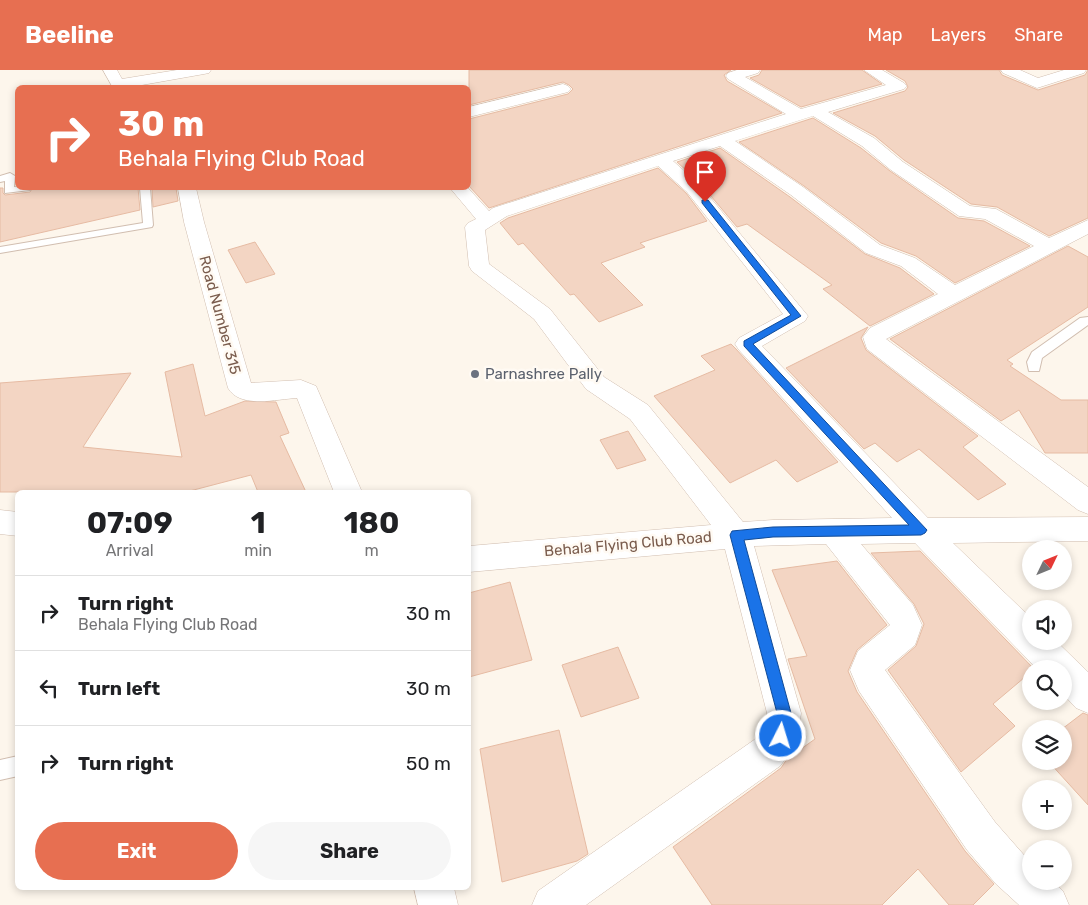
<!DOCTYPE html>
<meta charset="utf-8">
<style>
body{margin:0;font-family:Rubik,sans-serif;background:#f6f6f6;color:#202124;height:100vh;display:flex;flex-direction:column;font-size:19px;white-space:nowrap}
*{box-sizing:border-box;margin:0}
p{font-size:16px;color:#757577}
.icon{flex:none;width:28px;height:28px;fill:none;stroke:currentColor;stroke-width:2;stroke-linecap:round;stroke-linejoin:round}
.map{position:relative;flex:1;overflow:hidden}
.drawer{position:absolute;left:15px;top:420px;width:456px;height:400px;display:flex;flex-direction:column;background:#fff;border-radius:8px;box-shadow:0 2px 8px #0003}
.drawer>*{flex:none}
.guide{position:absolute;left:15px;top:15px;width:456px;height:105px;border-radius:8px;box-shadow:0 2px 8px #0003;background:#e76f51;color:#fff;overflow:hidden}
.needle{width:32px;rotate:47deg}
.fabs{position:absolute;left:1022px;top:470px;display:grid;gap:10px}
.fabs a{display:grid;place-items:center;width:50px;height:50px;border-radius:50%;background:#fff;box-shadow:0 2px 8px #0003;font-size:25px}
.pin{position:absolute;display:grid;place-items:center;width:42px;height:42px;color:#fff;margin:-51px -21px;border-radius:50% 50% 50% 0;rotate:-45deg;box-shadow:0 0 5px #0007}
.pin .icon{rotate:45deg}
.me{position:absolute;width:55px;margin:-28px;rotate:5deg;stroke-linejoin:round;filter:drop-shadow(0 0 4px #0008)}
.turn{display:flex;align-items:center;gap:18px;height:105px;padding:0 20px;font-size:22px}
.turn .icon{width:65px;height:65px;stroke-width:2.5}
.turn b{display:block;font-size:35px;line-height:42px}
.eta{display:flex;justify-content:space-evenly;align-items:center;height:85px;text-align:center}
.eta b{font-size:30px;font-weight:700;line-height:35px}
.button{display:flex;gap:10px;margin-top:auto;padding:10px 20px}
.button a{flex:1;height:58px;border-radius:30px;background:#e76f51;color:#fff;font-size:20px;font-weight:700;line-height:58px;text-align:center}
.button a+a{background:#f6f6f6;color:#202124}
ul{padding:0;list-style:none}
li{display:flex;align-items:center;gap:15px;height:75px;padding:0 20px;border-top:1px solid #e0e0e0}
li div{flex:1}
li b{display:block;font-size:19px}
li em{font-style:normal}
header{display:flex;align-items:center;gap:30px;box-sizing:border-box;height:70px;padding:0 25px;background:#e76f51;color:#fff}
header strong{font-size:24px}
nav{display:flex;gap:28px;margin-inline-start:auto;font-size:18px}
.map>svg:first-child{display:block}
.building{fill:#f3d5c3;stroke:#e6bba3}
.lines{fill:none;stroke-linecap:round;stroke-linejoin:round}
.lane-casing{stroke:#d1beb0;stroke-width:2}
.street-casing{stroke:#d1beb0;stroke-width:1}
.lane{fill:#fff;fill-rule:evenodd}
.street{fill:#fff;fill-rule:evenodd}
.route{fill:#1a73e8;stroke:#114b97}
.worship-dot{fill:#6b7280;stroke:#fffaf3;stroke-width:2}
.labels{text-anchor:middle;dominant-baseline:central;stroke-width:5;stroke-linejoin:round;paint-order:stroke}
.street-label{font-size:15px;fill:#7a5c4d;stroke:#fffaf3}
.worship-label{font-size:15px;fill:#5b616d;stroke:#fffaf3;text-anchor:start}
</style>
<header>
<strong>Beeline</strong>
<nav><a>Map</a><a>Layers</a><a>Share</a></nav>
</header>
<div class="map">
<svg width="1088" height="835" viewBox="0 0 1088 835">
<rect width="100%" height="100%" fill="#fdf6ec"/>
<!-- building -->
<path class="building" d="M469 0H731L724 5 727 11 782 43 489 138 469 116V49L568 24 573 19 569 15 563 12 469 35Z
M762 0H862L882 14 801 37 750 8 759 5Z
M886 0H999L1002 5 1038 20 1085 5 1088 0V148L1049 166 997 137 971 134 904 90 875 66 833 43 905 21 908 17 905 11Z
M813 48 861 78 890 101 958 148 984 151 1030 176 955 213 916 186 881 173 804 116 739 72Z
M720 78 790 127 865 184 900 198 934 224 870 256 823 219 832 215 747 154 737 157 700 113 677 92Z
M658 98 686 123 707 151 640 173 645 177 601 193 643 235 599 252 574 224 570 225 523 173 518 175 500 153 508 148Z
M0 118H3V123L5 125 30 122 33 118H138L140 140 0 172Z
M152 118H176L178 131 153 137Z
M255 172 275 204 246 213 228 180Z
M1068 176 1088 187V237L1007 290 1013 294 1010 296 1061 330H1088V383H1045L1019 340 1001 351 890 269Z
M868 257 861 268 866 280 978 366 963 377 1006 414 978 430 919 379 897 392 875 373 864 379 786 298Z
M731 274 736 279 838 392 797 412 776 390 730 413 654 326 715 300 701 286Z
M193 294 205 346 245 331 276 332 289 363 280 366 306 422H258L251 405 186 422H0V313L131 303 83 377 182 387 165 302Z
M628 361 646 390 617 399 600 370Z
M920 481 1034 599H1031V602L993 634 1015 656 961 702 888 600 916 576 924 554 914 534 871 483Z
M837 491 887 555 857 580 848 601 857 622 965 781 994 814 973 835H949L918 799 882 835H712L673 777 781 698 787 689 815 669 788 589 807 586 772 500Z
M510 512 532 590 469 607V523Z
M618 577 639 628 581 647 562 595Z
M1083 643 1088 645V735L1048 691H1064V659H1062Z
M559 660 588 784 577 791 502 812 480 679Z"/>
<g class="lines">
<!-- lane casing -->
<g class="lane-casing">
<path id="lane" d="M10 103 15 106 14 117 31 118 30 120 5 123V111L0 112V106Z
M140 118H150L153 155 152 157 0 183V177L143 153Z
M1088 247V255L1042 288 1039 301H1029L1027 292 1032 282 1080 248Z
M18 686V706L0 710V690Z"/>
</g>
<!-- street casing -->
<g class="street-casing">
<path id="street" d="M103 0H117L122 9 177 0H211L209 3 204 4 125 18 112 16Z
M737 0H760L758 3 745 7 801 39 886 15 864 0H882L904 13 907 16 904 19 828 42 874 68 903 92 970 136 996 139 1049 168 1088 150V164L886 269 1088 417V444L1078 440 867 279 863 267 870 258 938 224 901 196 866 183 791 125 720 76 673 91 699 114 808 246 805 251 762 276 928 448 1088 447V471L953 473 1031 548V571H1056L1088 602V643L1076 638 1064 625V599H1037L915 473 861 474 913 535 922 555 915 575 885 600 995 752 1031 793V811H1052L1063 821 1069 835H1019L996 814 967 780 859 621 850 600 858 581 890 555 826 474 754 476 801 643C798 668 795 676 780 696L586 835H532L538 821 754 670 765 658 767 643 725 479 469 502V476L711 455 630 349 586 319 534 249 472 201 469 196 465 157 468 153 476 149 450 118H468L489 141 493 138 786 44 728 9 726 6 728 3ZM813 46 862 76 891 100 959 146 985 149 1034 176 955 215 915 188 880 175 803 117 735 71ZM658 96 687 122 783 244 739 268 735 274 739 280 892 448 773 450 743 452 648 335 604 307 550 239 489 194 485 160 507 146Z
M1001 0H1020L1038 8 1064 0H1086L1084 3 1037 18 1003 3Z
M563 14 568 16 571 19 568 22 469 47V37Z
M178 118H196L204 152 251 313 301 310 316 316 362 422H334L297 328C277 329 240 339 228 318L184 152Z
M0 440 18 442V466L0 464Z
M414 818H454L458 835H418Z"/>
</g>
<!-- lane -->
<use href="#lane" class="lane"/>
<!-- street -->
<use href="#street" class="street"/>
</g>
<!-- route -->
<path class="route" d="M702 130H708L801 246 753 274 927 460 925 463 921 465 773 467 744 470 791 643 786 671 781 673 776 671 774 666 777 643 730 465 732 461 773 457 909 455 744 276V271L791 245 702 133Z"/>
<!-- markers -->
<circle class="worship-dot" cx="475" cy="304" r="5"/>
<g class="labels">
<!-- street labels -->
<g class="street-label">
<text transform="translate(220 245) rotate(75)">Road Number 315</text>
<text transform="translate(628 474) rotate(-5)">Behala Flying Club Road</text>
</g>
<!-- worship labels -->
<g class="worship-label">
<text x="485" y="304">Parnashree Pally</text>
</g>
</g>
</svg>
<div class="fabs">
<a><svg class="needle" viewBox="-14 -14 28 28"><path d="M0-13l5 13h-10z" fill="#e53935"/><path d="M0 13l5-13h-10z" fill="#757577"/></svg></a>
<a><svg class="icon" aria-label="sound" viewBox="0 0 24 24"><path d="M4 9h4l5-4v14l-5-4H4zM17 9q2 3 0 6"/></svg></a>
<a><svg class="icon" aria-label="search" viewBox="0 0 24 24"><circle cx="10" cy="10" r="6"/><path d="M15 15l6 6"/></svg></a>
<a><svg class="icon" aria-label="layers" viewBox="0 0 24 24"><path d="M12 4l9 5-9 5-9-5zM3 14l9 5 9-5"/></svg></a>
<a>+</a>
<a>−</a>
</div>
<div class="pin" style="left:705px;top:132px;background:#d93025"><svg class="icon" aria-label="arrive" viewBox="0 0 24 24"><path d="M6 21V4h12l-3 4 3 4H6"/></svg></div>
<svg class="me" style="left:781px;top:666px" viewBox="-20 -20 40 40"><circle r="17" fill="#1a73e8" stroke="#fff" stroke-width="3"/><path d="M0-11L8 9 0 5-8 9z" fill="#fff"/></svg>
<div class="guide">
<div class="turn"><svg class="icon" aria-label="right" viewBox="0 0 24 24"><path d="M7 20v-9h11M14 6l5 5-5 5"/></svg><div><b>30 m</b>Behala Flying Club Road</div></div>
</div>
<section class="drawer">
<div class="eta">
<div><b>07:09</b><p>Arrival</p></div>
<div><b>1</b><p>min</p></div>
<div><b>180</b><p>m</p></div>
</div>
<ul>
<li><svg class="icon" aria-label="right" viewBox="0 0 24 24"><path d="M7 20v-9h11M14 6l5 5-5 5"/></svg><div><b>Turn right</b><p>Behala Flying Club Road</p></div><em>30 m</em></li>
<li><svg class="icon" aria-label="left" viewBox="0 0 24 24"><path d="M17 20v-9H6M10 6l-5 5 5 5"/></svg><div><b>Turn left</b></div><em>30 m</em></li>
<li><svg class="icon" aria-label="right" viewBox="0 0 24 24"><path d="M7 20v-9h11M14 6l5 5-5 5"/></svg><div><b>Turn right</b></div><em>50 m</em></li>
</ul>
<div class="button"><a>Exit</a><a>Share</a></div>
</section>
</div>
